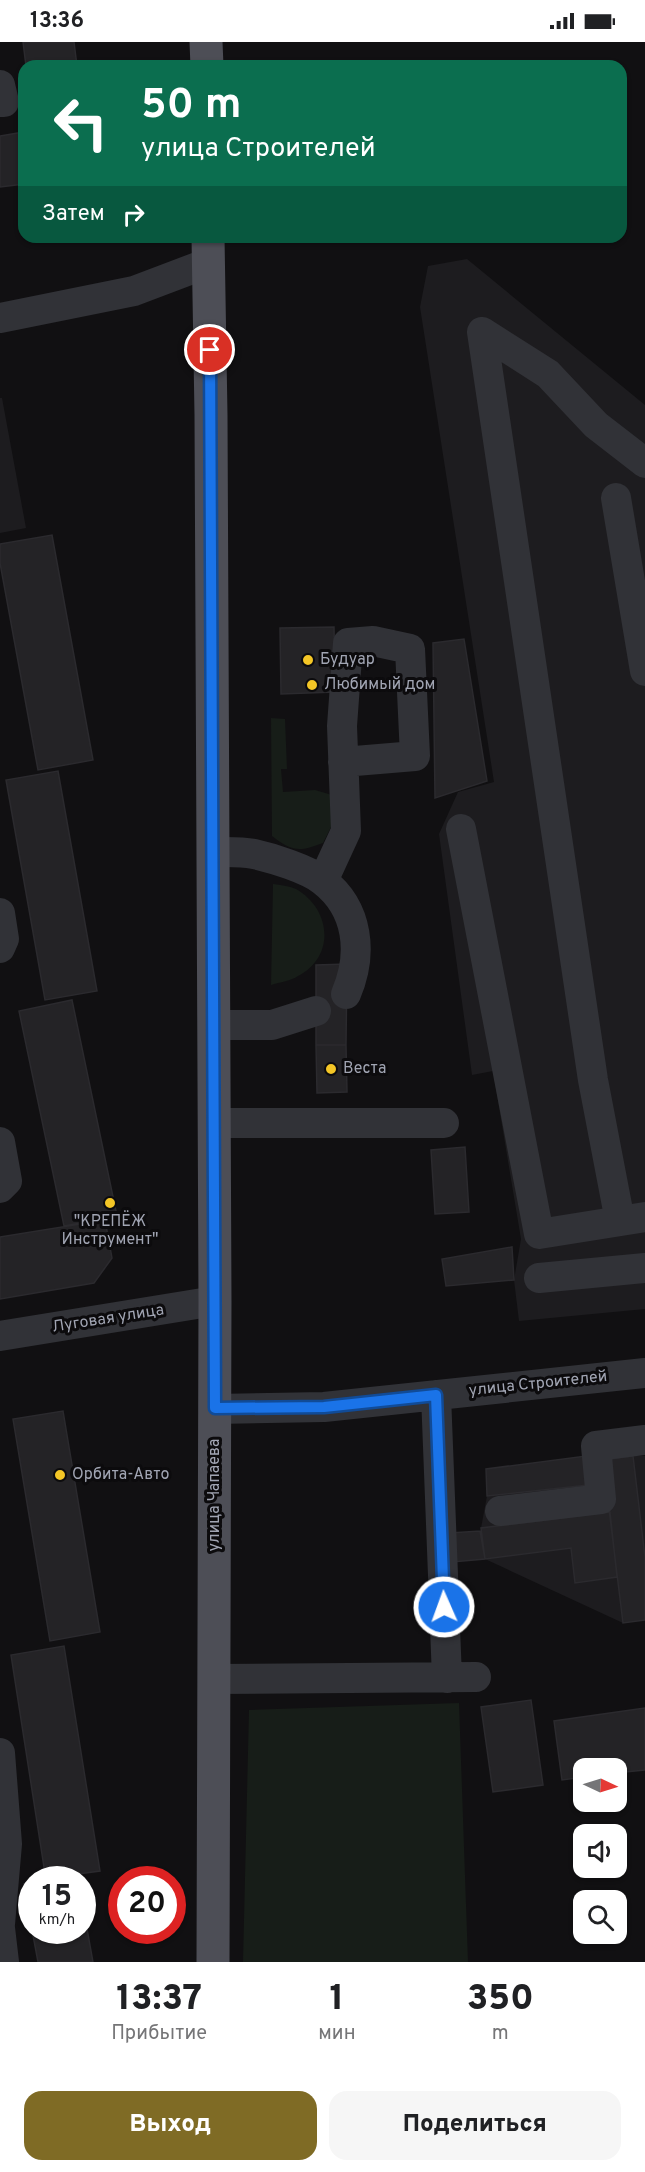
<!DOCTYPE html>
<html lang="ru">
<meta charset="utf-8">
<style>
body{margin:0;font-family:Overpass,sans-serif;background:#f6f6f6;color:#202124;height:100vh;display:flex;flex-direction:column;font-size:22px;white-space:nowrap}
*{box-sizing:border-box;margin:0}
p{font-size:20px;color:#757577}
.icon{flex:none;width:33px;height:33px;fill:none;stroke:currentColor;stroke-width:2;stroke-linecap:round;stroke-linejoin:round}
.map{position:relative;height:1920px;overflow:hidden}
.panel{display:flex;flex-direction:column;background:#fff;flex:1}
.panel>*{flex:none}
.top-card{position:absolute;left:18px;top:18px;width:609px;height:183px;border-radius:18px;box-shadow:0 2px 4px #0004;background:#0b6e4f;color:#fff;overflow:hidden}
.needle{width:39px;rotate:94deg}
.fabs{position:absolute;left:573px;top:1716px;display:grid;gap:12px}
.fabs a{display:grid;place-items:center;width:54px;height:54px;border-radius:12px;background:#fff;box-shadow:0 2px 4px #0004;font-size:30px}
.speed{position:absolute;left:18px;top:1824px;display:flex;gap:12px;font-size:30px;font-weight:700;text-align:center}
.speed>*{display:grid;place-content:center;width:78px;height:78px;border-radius:50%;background:#fff;box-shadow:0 2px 4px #0004;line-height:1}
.speed small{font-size:15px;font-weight:400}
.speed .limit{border:9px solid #d22;background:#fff;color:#111}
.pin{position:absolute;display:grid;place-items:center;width:51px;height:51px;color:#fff;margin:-26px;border:3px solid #fff;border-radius:50%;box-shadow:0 2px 6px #0007}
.me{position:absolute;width:66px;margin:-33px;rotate:358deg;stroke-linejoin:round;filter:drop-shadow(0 0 4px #0008)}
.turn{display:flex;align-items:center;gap:21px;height:126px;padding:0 24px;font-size:27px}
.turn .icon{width:78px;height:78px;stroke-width:2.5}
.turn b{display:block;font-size:42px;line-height:51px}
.then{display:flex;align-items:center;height:57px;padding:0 24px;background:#0003;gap:12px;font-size:22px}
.eta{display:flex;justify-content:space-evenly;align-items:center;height:102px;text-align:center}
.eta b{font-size:36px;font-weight:800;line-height:42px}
.button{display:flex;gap:12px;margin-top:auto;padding:12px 24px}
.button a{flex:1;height:69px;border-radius:18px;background:#7f6b25;color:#fff;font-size:24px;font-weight:800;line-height:69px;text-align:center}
.button a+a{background:#f6f6f6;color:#202124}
.status{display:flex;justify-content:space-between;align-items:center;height:42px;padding:0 30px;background:#fff;direction:ltr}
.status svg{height:16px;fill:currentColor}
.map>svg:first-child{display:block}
.built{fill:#1d1c1f}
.green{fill:#171d18}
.building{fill:#242326;stroke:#2b2a2e;stroke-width:1.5}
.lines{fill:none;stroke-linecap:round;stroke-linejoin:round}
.minor{stroke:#313237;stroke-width:30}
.major{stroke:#4d4e56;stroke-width:33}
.route-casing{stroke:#114b97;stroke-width:15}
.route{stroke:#1a73e8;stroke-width:10}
.poi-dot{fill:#f4c626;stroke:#0c0b0d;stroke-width:2}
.labels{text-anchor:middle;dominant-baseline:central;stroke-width:6;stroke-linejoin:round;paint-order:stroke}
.poi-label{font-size:16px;fill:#a1a5b3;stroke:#0c0b0d;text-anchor:start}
.street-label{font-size:16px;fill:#a1a5b3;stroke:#0c0b0d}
</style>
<div class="status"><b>13:36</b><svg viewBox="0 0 49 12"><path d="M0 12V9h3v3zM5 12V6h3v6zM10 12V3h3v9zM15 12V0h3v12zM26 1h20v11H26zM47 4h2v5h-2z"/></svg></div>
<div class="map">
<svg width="645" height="1920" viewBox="0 0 645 1920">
<rect width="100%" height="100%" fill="#111012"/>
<!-- built -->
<path class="built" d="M467 217 645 363V1267L519 1279 514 1238 521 1197 493 1029 472 1033 439 792 458 750 494 740 420 265 428 224Z
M0 356H2L26 486 0 491Z
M586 1414H645V1578L623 1581 485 1517 481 1486 487 1454 486 1427Z"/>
<!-- green -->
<path class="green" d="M271 676 285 677 287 727H281L283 750 315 748 332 753V783L323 801C299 810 293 810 272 794Z
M273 842C280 843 289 844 296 847 331 867 336 914 298 934 291 939 280 940 271 943Z
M459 1661 468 1920H243L249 1668Z"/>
<!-- building -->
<path class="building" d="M23 0H74L77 24H26Z
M24 90V142L0 145V94Z
M52 493 93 718 38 728 0 521V502Z
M334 585 335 650 281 652 280 586Z
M464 597 487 739 435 756 433 601Z
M58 729 97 949 45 958 6 738Z
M347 922 346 1003H316V923Z
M72 958 117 1174 64 1184 19 969Z
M316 1003H346L347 1050 317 1051Z
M465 1105 469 1170 435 1172 431 1108Z
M105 1178 112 1216 94 1241 0 1257V1195Z
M512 1205 514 1238 446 1244 442 1217Z
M63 1369 100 1590 50 1599 13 1377Z
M586 1414 588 1443 487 1454 486 1427Z
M633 1414 645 1515V1578L623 1581 603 1418Z
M610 1470 617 1535 575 1541 571 1506 485 1517 481 1486Z
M480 1489 485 1517 452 1520 450 1491Z
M64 1604 100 1829 78 1832 79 1838H46L11 1613Z
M531 1658 543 1743 493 1750 481 1665Z
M645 1666V1728L616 1731V1726H584V1735L562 1738 554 1679Z
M32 1840V1883L24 1842Z
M82 1859 93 1920H38L32 1888H82Z"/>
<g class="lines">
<!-- minor -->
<path class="minor" d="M0 43 4 60H0
M0 276 134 249 208 221
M482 290 593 1038 620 1179
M482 290 548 332 596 383 645 421
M616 456 645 629
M461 787 539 1192 645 1175
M212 810C225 810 240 809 254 812 272 816 308 827 323 839 359 867 363 912 346 952
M323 839 346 789 342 684 348 601 373 599 410 607 415 714 343 720
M0 871 4 897 0 906
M213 983H272L316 969
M214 1081H444
M0 1100 7 1139 0 1146
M539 1236 645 1226
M0 1294 215 1259
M436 1353 447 1636
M215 1367 324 1365 645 1331
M500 1469 601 1457 596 1404 645 1398
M214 1637 476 1635
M0 1711 7 1802 0 1882
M0 1886 4 1920"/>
<!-- major -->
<path class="major" d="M206 0 207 24
M208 195 211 373 215 1259 213 1920"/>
</g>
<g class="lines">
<!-- route casing -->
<g class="route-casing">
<path id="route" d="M210 308 215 1366 324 1365 436 1353 444 1565"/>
</g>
<!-- route -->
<use href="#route" class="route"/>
</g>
<!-- markers -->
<g class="poi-dot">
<circle cx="308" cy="618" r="6"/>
<circle cx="312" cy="643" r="6"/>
<circle cx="331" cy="1027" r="6"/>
<circle cx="110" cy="1161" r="6"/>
<circle cx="60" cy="1433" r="6"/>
</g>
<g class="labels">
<!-- poi labels -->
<g class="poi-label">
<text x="320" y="618">Будуар</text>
<text x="324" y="643">Любимый дом</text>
<text x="343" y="1027">Веста</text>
<text x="110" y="1180" text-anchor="middle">"КРЕПЁЖ<tspan x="110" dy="18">Инструмент"</tspan></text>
<text x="72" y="1433">Орбита-Авто</text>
</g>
<!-- street labels -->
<g class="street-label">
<text transform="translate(108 1277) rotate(-9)">Луговая улица</text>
<text transform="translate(538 1342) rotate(-6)">улица Строителей</text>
<text transform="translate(215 1453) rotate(-90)">улица Чапаева</text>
</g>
</g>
</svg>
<div class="fabs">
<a><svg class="needle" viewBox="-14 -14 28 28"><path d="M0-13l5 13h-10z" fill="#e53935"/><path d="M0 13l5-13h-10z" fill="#757577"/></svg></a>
<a><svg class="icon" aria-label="sound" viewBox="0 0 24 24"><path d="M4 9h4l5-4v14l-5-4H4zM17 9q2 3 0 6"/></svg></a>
<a><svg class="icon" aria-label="search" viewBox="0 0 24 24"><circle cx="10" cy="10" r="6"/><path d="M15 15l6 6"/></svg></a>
</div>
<div class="speed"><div>15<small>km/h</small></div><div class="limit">20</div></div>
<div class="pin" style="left:210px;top:308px;background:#d93025"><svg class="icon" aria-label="arrive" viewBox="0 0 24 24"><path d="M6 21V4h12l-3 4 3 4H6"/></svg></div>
<svg class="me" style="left:444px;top:1565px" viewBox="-20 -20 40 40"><circle r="17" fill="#1a73e8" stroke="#fff" stroke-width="3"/><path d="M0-11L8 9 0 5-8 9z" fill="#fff"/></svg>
<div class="top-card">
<div class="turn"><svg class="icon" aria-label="left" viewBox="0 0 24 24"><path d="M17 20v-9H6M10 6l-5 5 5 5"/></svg><div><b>50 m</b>улица Строителей</div></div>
<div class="then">Затем<svg class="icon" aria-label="right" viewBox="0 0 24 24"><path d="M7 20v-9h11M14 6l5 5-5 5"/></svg></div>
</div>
</div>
<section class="panel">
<div class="eta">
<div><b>13:37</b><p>Прибытие</p></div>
<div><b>1</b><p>мин</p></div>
<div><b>350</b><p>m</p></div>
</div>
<div class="button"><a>Выход</a><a>Поделиться</a></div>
</section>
